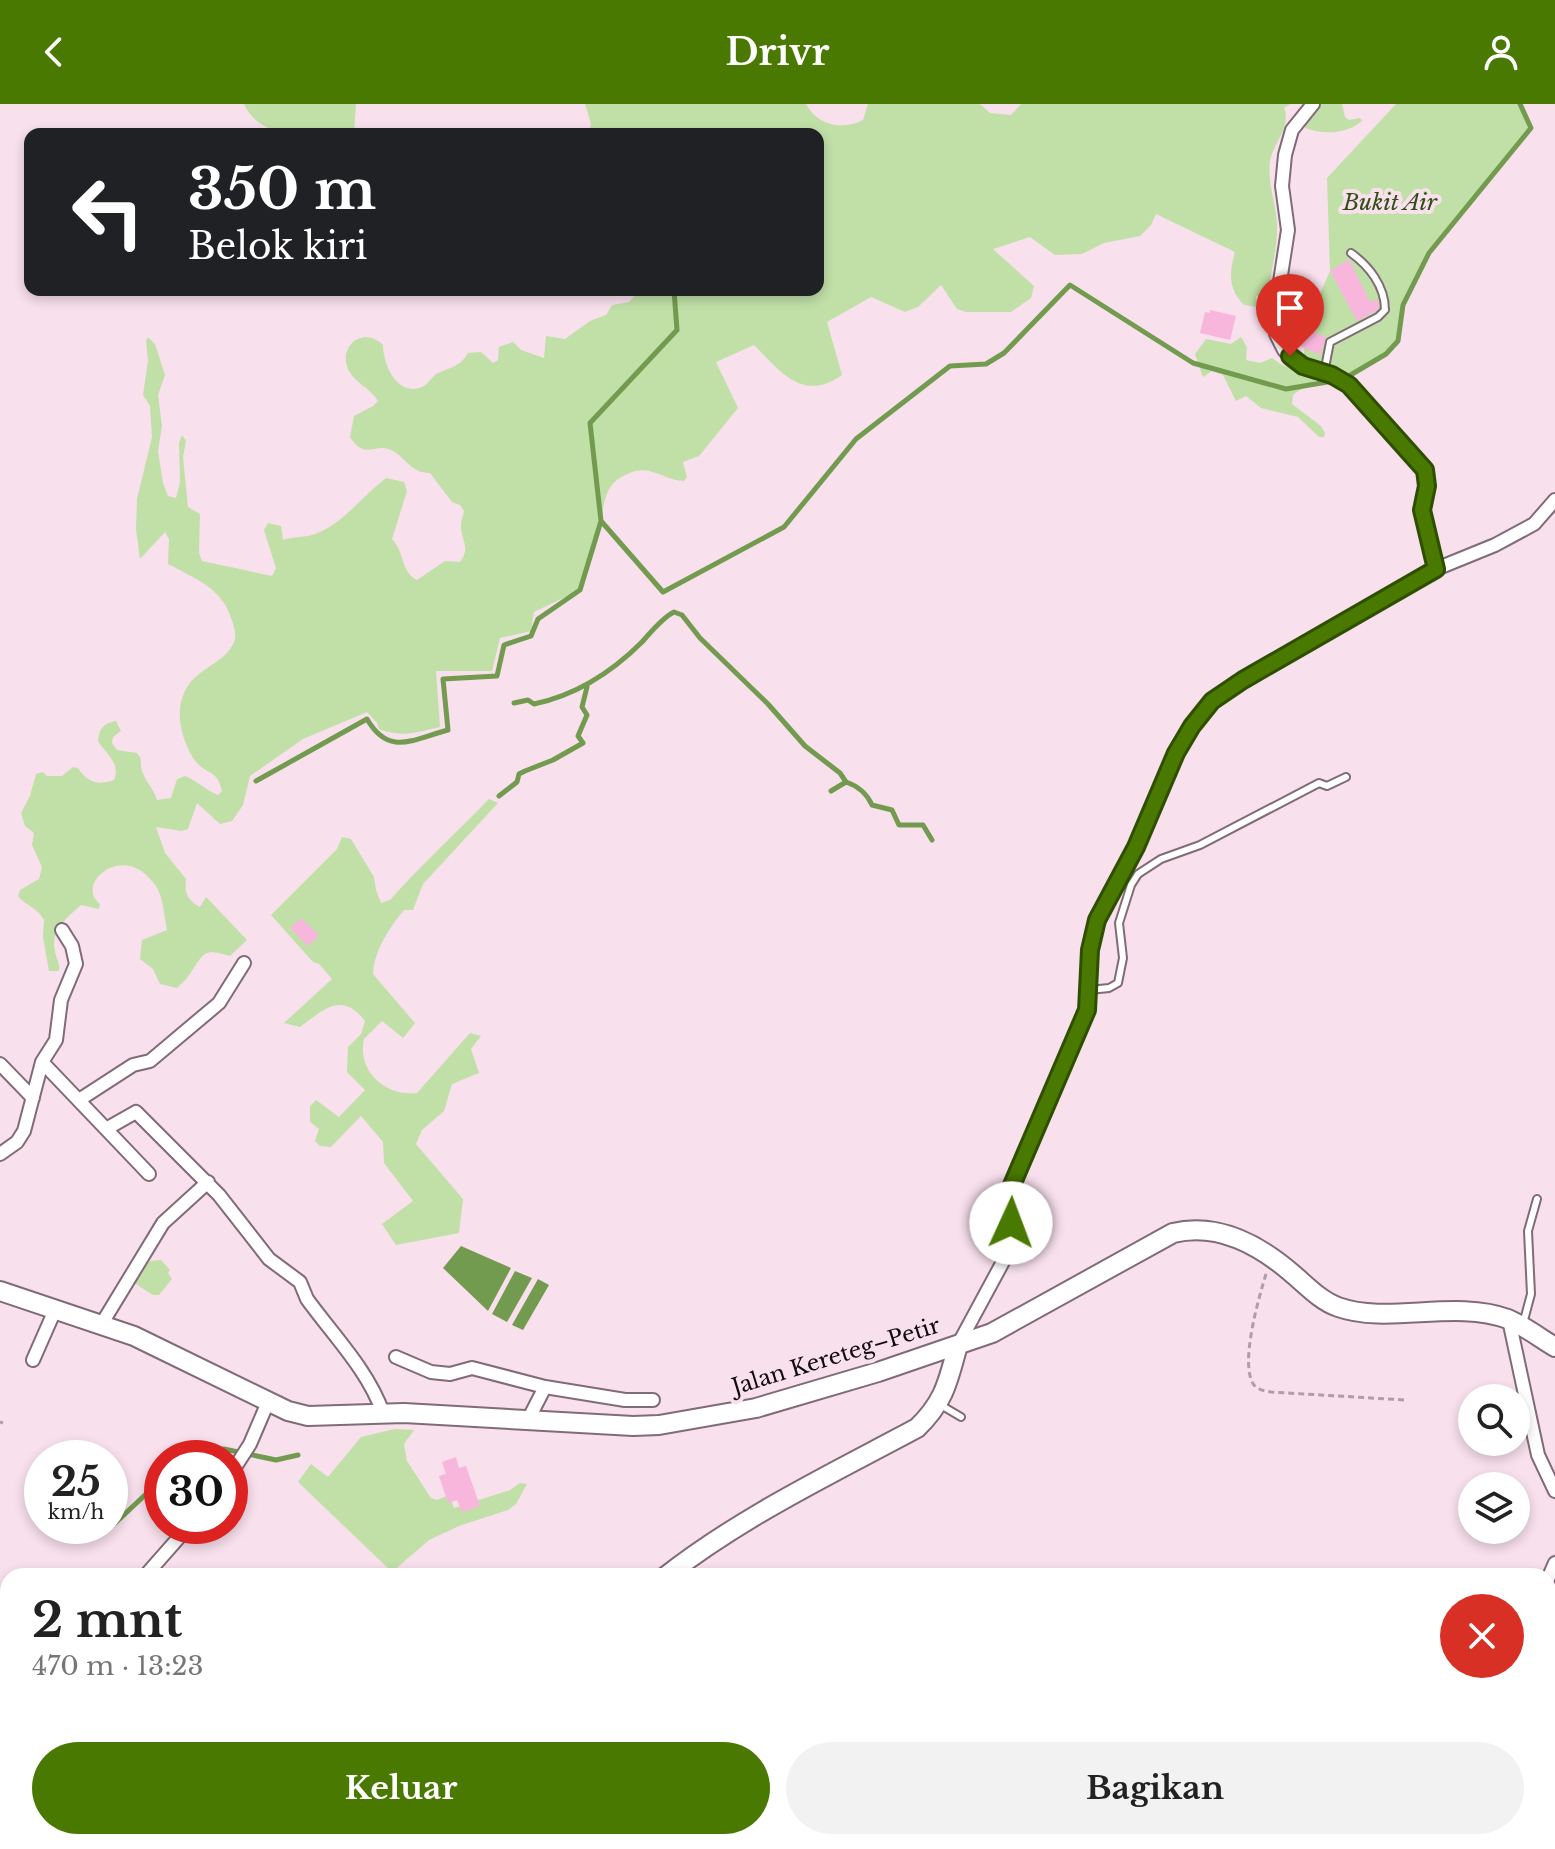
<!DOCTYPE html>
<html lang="id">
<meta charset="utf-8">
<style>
body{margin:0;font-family:"Libre Baskerville",serif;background:#f2f2f2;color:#222;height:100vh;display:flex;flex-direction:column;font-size:30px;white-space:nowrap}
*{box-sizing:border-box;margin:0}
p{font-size:26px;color:#767676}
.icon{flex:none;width:44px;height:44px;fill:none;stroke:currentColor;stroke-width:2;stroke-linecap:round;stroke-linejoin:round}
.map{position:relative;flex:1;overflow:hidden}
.details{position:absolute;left:0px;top:1464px;width:1556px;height:282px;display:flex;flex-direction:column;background:#fff;border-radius:24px 24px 0 0;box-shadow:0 4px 12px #0003}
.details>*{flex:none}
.top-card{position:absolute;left:24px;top:24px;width:800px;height:168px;border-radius:16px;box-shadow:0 4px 12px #0003;background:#202124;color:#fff;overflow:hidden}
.fabs{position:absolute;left:1458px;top:1280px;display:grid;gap:16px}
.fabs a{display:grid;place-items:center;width:72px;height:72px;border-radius:50%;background:#fff;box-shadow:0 4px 12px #0003;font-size:40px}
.speed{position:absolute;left:24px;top:1336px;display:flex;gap:16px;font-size:40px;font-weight:700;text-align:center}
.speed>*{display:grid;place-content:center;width:104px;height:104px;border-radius:50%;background:#fff;box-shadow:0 4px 12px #0003;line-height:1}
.speed small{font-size:20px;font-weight:400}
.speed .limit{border:12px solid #d22;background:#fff;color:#111}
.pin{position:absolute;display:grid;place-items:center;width:68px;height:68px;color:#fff;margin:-82px -34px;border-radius:50% 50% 50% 0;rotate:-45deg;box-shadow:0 0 8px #0007}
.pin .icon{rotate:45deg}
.me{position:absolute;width:88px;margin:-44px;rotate:2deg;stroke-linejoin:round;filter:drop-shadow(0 0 6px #0008)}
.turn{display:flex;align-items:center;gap:28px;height:168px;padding:0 32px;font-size:36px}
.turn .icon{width:104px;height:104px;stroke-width:2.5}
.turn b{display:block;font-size:56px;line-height:68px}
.round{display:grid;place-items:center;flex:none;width:84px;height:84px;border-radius:42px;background:#f2f2f2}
.headline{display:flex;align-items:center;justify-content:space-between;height:136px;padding:0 32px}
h1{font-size:48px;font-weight:800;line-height:60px}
.cta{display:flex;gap:16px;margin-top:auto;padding:16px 32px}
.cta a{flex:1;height:92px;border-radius:48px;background:#497900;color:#fff;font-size:32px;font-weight:800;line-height:92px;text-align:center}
.cta a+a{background:#f2f2f2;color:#222}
header{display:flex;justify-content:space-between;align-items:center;height:104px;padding:0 32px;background:#497900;color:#fff;font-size:36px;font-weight:800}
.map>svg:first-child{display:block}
.green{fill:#c1e0a8}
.water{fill:#739b4f}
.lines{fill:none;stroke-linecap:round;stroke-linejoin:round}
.stream{stroke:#739b4f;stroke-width:5}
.building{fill:#f8b6dd}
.lane-casing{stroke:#806b77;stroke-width:10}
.street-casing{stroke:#806b77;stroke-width:16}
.secondary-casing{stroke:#806b77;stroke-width:22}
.path{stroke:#b09da8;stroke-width:3;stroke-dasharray:6 4;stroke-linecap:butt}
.lane{stroke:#fff;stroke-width:6}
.street{stroke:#fff;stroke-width:12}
.secondary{stroke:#fff;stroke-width:18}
.route-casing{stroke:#2f4f00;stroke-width:20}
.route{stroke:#497900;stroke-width:14}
.labels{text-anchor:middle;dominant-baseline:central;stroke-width:8;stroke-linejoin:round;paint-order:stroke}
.park-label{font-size:22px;font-style:italic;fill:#324c16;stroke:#f8e0ed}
.street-label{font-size:22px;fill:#110a0e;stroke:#f8e0ed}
</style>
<header><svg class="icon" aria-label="back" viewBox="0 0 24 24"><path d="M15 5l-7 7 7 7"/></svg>Drivr<svg class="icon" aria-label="person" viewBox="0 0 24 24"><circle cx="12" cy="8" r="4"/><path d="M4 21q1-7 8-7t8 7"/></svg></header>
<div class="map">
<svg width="1555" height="1745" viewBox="0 0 1555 1745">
<rect width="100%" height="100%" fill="#f8e0ed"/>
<!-- green -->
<path class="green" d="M244 0H356L354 30C318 30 262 40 244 0Z
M585 0H806C817 21 842 27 863 16L868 0H980L990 9 1011 11 1021 0H1290L1284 4C1292 22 1273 39 1270 57 1267 77 1276 100 1277 120 1278 142 1271 167 1268 189L1256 192 1257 203 1244 201C1228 185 1229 169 1235 148L1156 110 1151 121 1140 132 1104 139 1082 150 1055 151 1030 133 993 145 1034 182 1031 194 1011 208H966L957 205 941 181 918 203 905 208 871 193 827 218 842 271C803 299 780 267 754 241L716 258 738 304 699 352 683 358 687 373 684 377C666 377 654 363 636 367 595 378 607 410 597 439 592 455 585 470 580 486L534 508 531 527 500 534 492 567H436L440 623C417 628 403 634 379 625L377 619 367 608 303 635 250 672 243 701 232 717 220 720 197 699 188 725 182 727 156 723 165 749 186 775C184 790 188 796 200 803L206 793 247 836 230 852C203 844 205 848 191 868 188 874 182 879 177 884L160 880 153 865 140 855 142 836 167 826C164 814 164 799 159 788 157 782 152 777 148 773 120 742 75 780 100 800L99 805 81 801C67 814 50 825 55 847 56 855 60 858 59 867H49L43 833 44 816C36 802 24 801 18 792L20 786 39 775 42 763 32 741 34 729 25 722 21 709 30 692 36 670 43 668 47 672H62L73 663 78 664C87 678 98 682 114 676 121 659 106 650 98 637 99 624 104 619 116 617L121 627 113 633 112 639 117 646 137 649 141 655C139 673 153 681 157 696L171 694 177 675 185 672C198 677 205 686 218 691L222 687C217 667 212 672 199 661 189 652 181 629 180 616 178 563 222 567 234 538 237 531 234 522 231 514 222 484 194 474 168 460L169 435 165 428 140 455 136 425 137 395 152 333 150 302 143 291 148 257 146 237 148 233 155 240 165 271 158 291 162 322 158 347 163 379 168 392 176 394 180 378 179 339 182 331 186 337 183 353 188 403 200 410 199 449 202 457 272 472 276 464 264 426 268 419 281 422 283 436C294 432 305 434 315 430 343 420 362 392 386 374L404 378 407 387 392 435C405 448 400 467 417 476L445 457 460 458C471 444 461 436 461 422 461 417 463 412 464 407L460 401 452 398 430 369C410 369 407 354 391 346 375 338 365 357 350 333L354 312 373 302 378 297C371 284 354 279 348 265 338 241 364 222 383 241 383 261 398 295 424 282 429 279 432 272 438 269 451 263 460 263 468 249L481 248 493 259 498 256 499 243 513 238 521 246 544 254 546 232 565 235 590 217 606 211 612 201 629 198 640 186H818V30H589L591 20Z
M1305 0H1342L1345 13 1349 16 1360 14 1362 17C1347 30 1323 31 1305 24L1307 15 1317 6 1316 0Z
M1396 0H1520L1531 24 1429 149 1403 201 1398 237 1386 250 1342 277 1303 262 1306 221 1330 167 1327 74Z
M1241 233 1247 243 1246 256 1260 259 1272 254 1282 261 1317 274C1312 281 1301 284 1293 291L1292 300 1321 322 1325 329 1324 333H1319L1298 313 1261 304 1246 292 1236 297 1223 271 1212 267 1203 273 1195 250 1206 235 1231 240Z
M489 695 498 699 423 780 413 806H404C389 824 374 847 373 870L415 919 403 934 382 917 364 935C357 967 385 993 417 989L470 929 481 932 471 945 479 969 452 980 444 1007 422 1026 416 1040 463 1095 459 1129 396 1141 382 1120 413 1097 384 1059 383 1038 361 1012 331 1043 320 1042 315 1037 319 1025 310 1018V1002L316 996 339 1013 365 986 347 968 348 943 361 930 365 917C342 887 324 905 300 923L284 919 332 875 319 860 313 858 271 811 337 745 342 733 351 735 374 773 376 786 381 799 390 796C421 761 456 729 489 695Z
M161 1156 170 1166 168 1169 172 1175 159 1191H153L131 1177 150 1157Z
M395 1325 414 1326 404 1340 407 1357 431 1394 437 1396 449 1391 454 1404 510 1386 520 1379 527 1380 516 1400 508 1406 459 1422 429 1436 392 1468 298 1378 311 1360 328 1373 361 1333Z
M523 1738H628V1745H523Z"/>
<!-- water -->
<path class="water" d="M461 1142 511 1164 488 1207 443 1164Z
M515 1167 532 1174 507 1218 492 1210Z
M538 1175 549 1181 523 1226 512 1221Z"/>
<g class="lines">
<!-- stream -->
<path class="stream" d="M1342 276 1386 250 1398 237 1403 201 1429 149 1531 24 1520 0
M601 417 663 488 784 423 856 335 950 262 986 260 1004 249 1070 181 1193 259 1286 285 1333 277
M514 599 528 596 534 600C577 591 611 569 642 538 651 528 662 514 674 508L682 511 700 534 768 600 805 642 840 669 846 678
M256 677 367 615C389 653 413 635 448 626L443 575 497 572 504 541 531 532 538 515 580 486 601 417 590 319 677 226 674 186
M831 687 846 678C858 682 867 690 872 701L892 706 899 721H923L932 736
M499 692 517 678 519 670 525 667 553 656 583 639 578 632 587 611 582 603 587 583
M187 1354 196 1344 224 1345 276 1356 298 1351
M112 1422 162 1375"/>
</g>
<!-- building -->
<path class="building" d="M1349 155 1370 198 1378 195V198L1379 204 1374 208 1357 217 1330 167Z
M1210 206 1236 212 1230 236 1200 229 1205 208 1210 209Z
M1299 222 1326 233 1320 251 1291 238Z
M301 814 319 831 308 842 290 824Z
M456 1353 459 1364 466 1362 480 1402 462 1408 457 1396 448 1399 439 1372 446 1370 442 1358Z"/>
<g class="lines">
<!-- lane casing -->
<g class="lane-casing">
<path id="lane" d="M1324 269 1330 238 1378 213 1385 206C1385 182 1369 162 1351 149
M1089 886 1109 884 1118 879 1123 854 1119 819 1131 781 1138 770 1161 755 1200 741 1319 679 1327 682 1346 673
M1523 1220 1531 1190 1528 1127 1537 1095
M939 1300 961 1313"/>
</g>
<!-- street casing -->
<g class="street-casing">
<path id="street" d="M1313 0 1292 26 1285 51 1282 82 1288 126 1277 197 1276 230 1284 246 1294 256 1349 281 1425 366 1427 382 1422 406 1436 465
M42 958 149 1070
M0 960 33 994
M79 996 133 961 150 957 219 899 244 859
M106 1025 136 1008 219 1091 269 1155 300 1178 307 1195C333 1231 368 1266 383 1309
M0 1050 17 1038 24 1027 42 958 56 936 61 896 76 860 72 842 62 826
M1509 1216 1538 1351 1555 1387
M101 1221 163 1119 208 1078
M958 1241 1005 1154 1011 1128 1009 1088 1087 906 1090 846 1097 816 1136 743 1176 649 1192 622 1212 597 1243 576 1436 465 1495 441 1534 420 1555 396
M396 1253 431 1268 450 1270 472 1264 545 1283
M33 1256 55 1206
M528 1316 545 1283 625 1296H653
M230 1371 250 1340 268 1298
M145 1472 189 1422
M1548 1475 1555 1459
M1103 1738 1105 1745
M265 1745 268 1738
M1304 1745 1310 1738"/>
</g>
<!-- secondary casing -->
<g class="secondary-casing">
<path id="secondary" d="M0 1187 134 1232 288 1307 308 1312 404 1309 633 1322 659 1321 756 1304 878 1268 992 1229 1173 1129C1218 1118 1261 1142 1294 1171 1308 1183 1321 1197 1338 1203 1389 1221 1454 1195 1508 1215 1524 1222 1540 1234 1555 1243
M666 1472C743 1412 831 1370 917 1324 945 1297 948 1277 958 1241
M452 1745 455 1738"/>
</g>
<!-- path -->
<path class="path" d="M1266 1170C1259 1193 1239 1261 1254 1281 1258 1286 1265 1287 1271 1288L1405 1296
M0 1318 3 1319"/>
<!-- lane -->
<use href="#lane" class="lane"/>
<!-- street -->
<use href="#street" class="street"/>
<!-- secondary -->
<use href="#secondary" class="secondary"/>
</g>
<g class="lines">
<!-- route casing -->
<g class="route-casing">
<path id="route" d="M1011 1119 1009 1088 1087 906 1090 846 1097 816 1136 743 1176 649 1192 622 1212 597 1243 576 1436 465 1422 406 1427 382 1425 366 1349 281 1332 271 1303 262 1290 252"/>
</g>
<!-- route -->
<use href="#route" class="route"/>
</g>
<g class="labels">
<!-- park labels -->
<g class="park-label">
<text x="1390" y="98">Bukit Air</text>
</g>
<!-- street labels -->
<g class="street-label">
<text transform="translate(836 1252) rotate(-17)">Jalan Kereteg–Petir</text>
</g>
</g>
</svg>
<div class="fabs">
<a><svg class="icon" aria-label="search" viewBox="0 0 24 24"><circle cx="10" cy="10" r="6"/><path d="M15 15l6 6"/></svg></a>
<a><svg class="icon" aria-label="layers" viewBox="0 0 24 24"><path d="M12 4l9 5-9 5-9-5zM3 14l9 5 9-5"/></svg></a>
</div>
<div class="speed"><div>25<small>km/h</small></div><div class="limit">30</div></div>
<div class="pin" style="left:1290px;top:252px;background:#d93025"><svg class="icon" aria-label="arrive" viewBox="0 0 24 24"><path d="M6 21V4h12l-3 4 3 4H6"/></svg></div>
<svg class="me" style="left:1011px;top:1119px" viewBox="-20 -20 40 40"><circle r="19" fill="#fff"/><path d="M0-13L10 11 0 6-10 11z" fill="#497900"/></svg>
<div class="top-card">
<div class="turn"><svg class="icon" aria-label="left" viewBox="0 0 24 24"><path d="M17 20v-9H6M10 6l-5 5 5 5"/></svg><div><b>350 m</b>Belok kiri</div></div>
</div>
<section class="details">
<div class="headline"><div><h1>2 mnt</h1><p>470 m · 13:23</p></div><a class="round" style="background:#d93025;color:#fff"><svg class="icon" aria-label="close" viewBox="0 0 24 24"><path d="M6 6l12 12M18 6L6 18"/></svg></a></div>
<div class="cta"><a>Keluar</a><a>Bagikan</a></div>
</section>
</div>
